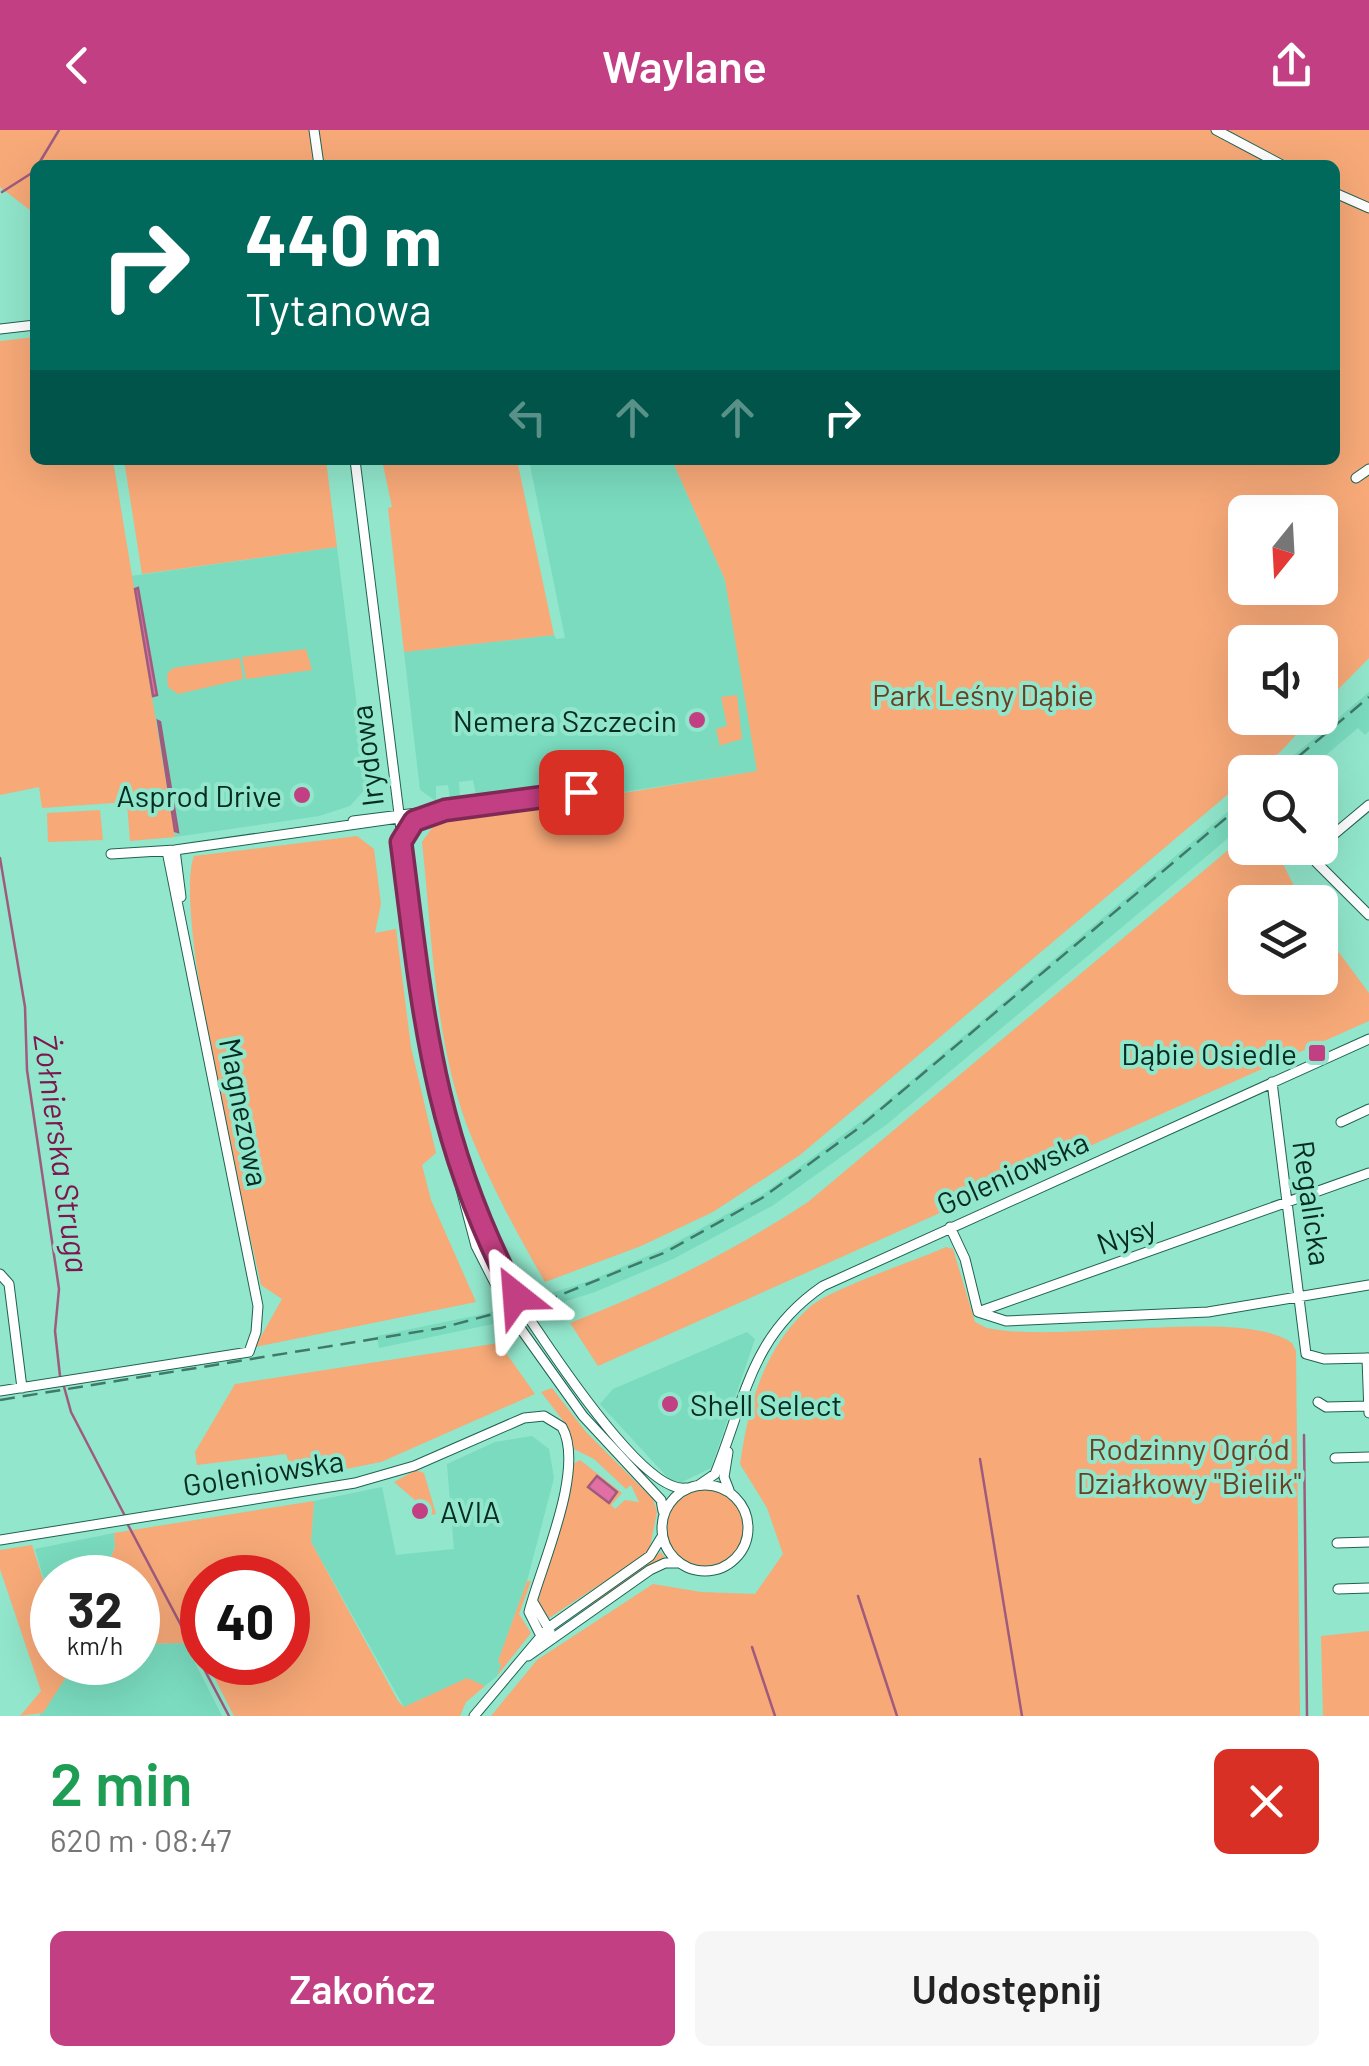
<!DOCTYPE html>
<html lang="pl">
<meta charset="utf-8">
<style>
body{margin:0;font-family:Barlow,sans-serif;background:#f6f6f6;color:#222;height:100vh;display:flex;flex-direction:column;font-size:38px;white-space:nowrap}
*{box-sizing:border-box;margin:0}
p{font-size:32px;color:#767676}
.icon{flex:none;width:55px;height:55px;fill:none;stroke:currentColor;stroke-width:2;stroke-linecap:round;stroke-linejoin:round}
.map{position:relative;height:1586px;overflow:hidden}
.sheet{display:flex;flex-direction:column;background:#fff;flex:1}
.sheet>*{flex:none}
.guide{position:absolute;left:30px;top:30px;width:1310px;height:305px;border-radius:15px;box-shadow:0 10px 40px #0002;background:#00695c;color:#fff;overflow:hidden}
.needle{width:65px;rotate:198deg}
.controls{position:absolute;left:1228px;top:365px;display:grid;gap:20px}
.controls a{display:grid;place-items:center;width:110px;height:110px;border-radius:15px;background:#fff;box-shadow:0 10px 40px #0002;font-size:50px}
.speed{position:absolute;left:30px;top:1425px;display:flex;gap:20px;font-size:50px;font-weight:700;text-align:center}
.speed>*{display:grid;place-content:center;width:130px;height:130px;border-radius:50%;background:#fff;box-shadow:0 10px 40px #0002;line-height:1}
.speed small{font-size:25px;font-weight:400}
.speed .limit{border:15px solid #d22;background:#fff;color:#111}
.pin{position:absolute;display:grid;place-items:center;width:85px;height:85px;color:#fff;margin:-42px;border-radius:20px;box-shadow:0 5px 15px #0006}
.me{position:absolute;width:110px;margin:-55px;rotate:332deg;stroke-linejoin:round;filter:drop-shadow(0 0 8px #0008)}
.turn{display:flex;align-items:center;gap:35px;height:210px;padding:0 50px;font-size:45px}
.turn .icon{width:130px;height:130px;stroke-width:2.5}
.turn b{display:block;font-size:70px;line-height:85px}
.lanes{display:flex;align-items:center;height:95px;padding:0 50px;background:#0003;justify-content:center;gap:50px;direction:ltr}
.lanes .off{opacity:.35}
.round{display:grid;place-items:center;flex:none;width:105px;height:105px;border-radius:15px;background:#f6f6f6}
.summary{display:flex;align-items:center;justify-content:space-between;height:170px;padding:0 50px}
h1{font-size:60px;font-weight:600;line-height:75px;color:#1e9e55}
.button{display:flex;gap:20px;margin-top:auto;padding:20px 50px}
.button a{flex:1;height:115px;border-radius:15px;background:#c33f83;color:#fff;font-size:40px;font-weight:600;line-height:115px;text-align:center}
.button a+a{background:#f6f6f6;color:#222}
header{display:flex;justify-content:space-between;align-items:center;height:130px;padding:0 50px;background:#c33f83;color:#fff;font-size:45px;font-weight:600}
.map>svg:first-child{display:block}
.built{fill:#7adbbe}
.green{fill:#f7a978;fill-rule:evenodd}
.water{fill:#e16fa4;stroke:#9f5b7d;stroke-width:2.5}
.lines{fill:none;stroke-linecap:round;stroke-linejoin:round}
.stream{stroke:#9f5b7d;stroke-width:2.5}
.minor-casing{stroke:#206251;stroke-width:11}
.minor{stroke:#fff;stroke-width:9}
.rail{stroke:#407968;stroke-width:2.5;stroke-dasharray:15 8;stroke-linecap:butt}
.minor-bridge-casing{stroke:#206251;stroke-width:11;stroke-linecap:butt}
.minor-bridge{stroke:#fff;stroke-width:9}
.route-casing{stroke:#7f2955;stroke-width:25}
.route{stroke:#c33f83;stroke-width:18}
.poi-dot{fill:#c33f83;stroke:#91e6cb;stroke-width:4}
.labels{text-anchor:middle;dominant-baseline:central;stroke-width:8;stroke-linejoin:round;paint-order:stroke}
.park-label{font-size:30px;fill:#6a3f23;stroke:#91e6cb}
.poi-label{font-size:30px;fill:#062c22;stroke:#91e6cb;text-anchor:end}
.street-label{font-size:30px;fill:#062c22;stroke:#91e6cb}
.water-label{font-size:32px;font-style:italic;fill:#7d154f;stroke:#91e6cb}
</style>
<header><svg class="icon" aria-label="back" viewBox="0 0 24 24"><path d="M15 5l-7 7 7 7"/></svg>Waylane<svg class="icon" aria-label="share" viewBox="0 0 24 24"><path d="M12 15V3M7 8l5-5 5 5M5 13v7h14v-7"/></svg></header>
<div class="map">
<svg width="1369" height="1586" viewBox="0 0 1369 1586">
<rect width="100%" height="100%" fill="#91e6cb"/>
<!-- built -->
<path class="built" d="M529 330H672L725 450 758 641 598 666 592 637 563 642 560 654 476 665 473 650 459 652 460 668 450 669 448 655 436 656V671L420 660 404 522 554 505 556 509 565 508Z
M337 417 367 657 350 676 319 686 175 707 131 446Z
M1369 562V601L1365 605 1358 598 1306 642H1274Z
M1245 667V694L886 995 772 1076 673 1129 595 1162 493 1194 379 1218 377 1206 488 1183 589 1151 666 1118 763 1064 875 981Z
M747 1202 755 1209 711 1338 680 1353 669 1349 600 1274 613 1259Z
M532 1306 549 1319 554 1348 527 1451 498 1531 501 1535 497 1546 485 1556 467 1548 404 1577 311 1412 314 1371 382 1357 396 1425 454 1419 447 1334 495 1312Z
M114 1403 115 1416 103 1447 52 1448V1477L35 1419Z
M185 1513 222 1586H39L76 1533 138 1532V1514Z"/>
<!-- green -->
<path class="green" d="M0 0H1369V528L1320 578V512H1245V588H1311C1295 604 1269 642 1245 642V650L800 1025 713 1082 641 1116 545 1152C516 1102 487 1048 466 993 434 905 432 804 422 712L435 694 757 641 725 450 672 330H1335V35H35V84L0 57ZM1245 382H1320V458H1245Z
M35 207V330H113L175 707 130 711 127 672 42 678 39 657 0 665V211Z
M124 330H326L337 417 142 444Z
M382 330H517L554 505 404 522 388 378 392 377Z
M306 519 312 540 246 549 242 527Z
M240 528 243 549 178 564 168 557 167 544 173 538Z
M737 565 742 609 708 619 720 616 716 599 727 596 721 567Z
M100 680 103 710 48 712 47 683Z
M357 706 374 719 381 774 375 803 396 799 411 917 436 1023 422 1035 431 1070 476 1172 255 1217 282 1169 261 1155C245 1081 172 782 194 726Z
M1245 706V718H1275L1302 772H1245V848H1320V797L1369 863V891L598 1236 570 1193C655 1160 732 1122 808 1072Z
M946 1117 953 1119 975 1192 987 1198C1060 1214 1243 1177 1292 1213L1296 1221 1300 1586H491L537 1530 653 1454 701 1462 755 1464 783 1424 767 1378 740 1334C749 1274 763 1218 811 1176 831 1159 917 1130 946 1117Z
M499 1213 535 1264 381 1332 295 1349 286 1324 197 1335 195 1322 235 1254Z
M552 1258 585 1301 653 1369 657 1382 649 1422 549 1488 538 1472 573 1334 580 1330 622 1363 611 1375 615 1379 625 1370 639 1372 631 1355 626 1359 594 1329 574 1319 568 1297 541 1262Z
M416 1340 424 1343 436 1384 425 1386 424 1378 394 1352Z
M667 1398a38 38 0 1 1 76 0a38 38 0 1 1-76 0Z
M314 1371 311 1412 398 1571 404 1577 467 1548 485 1556 466 1572 460 1586H234L207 1533 288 1532V1448H202V1524L192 1504 185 1513 138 1514V1448L103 1447 115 1417 114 1403Z
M32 1415 52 1477V1532L75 1533 43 1583 20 1586 41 1561 0 1439V1420Z
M661 1422 665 1428 553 1499Z
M527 1451H531L519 1484 531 1503 497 1546 501 1535 498 1531Z
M1369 1501V1586H1323L1321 1506Z"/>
<!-- water -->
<path class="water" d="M138 458 157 565 153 566 135 459Z
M158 591 160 592 178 702 175 701Z
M597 1346 617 1362 609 1373 588 1357Z"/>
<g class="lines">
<!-- stream -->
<path class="stream" d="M38 35 59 0
M2 62 35 41
M0 728 25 877 27 940 59 1159 55 1201 60 1246
M63 1253 71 1282 125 1386
M1304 1305 1307 1586
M980 1329 1022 1586
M127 1393 229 1586
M858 1466 897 1586
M752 1517 775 1586"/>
<!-- minor casing -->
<g class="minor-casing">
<path id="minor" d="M314 0 319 35
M1216 0 1282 35
M1335 63 1369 78
M0 199 35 195
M355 330 430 933 456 1032 516 1165
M1356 348 1369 339
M353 691 441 680
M1320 716 1369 675
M1318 718 1316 732 1369 785
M175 720 181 767
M111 724 175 720 581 662
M1272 952 1306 1224 1324 1229 1369 1228
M1341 992 1369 979
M461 1059 476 1116 503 1169
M950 1097 965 1129 978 1182 1006 1191 1208 1182 1369 1155
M0 1144 9 1154 22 1258
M978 1182 1369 1043
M531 1191C554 1225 644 1364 686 1358
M518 1195 583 1286 661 1370 663 1381
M1367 1228 1369 1283
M0 1261 249 1222 256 1202 258 1176 167 721
M1318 1272 1326 1277 1369 1276
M728 1322 724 1347 729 1360
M1335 1328 1369 1327
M662 1398a43 43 0 1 1 86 0a43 43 0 1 1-86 0Z
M699 1355 715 1344C746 1268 750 1206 823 1156L1369 909
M0 1410 355 1353 414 1336 524 1288 544 1286 562 1297C586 1339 540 1438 529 1482L540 1504 551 1509
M1337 1413 1369 1412
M1338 1459 1369 1458
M533 1472 550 1501
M528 1526 650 1440 665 1433H678
M474 1586 548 1498 650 1426 661 1408"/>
</g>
<!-- minor -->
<use href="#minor" class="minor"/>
<!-- rail -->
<path class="rail" d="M1280 642 1369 567
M0 1270 441 1198 553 1168 666 1122 762 1068 856 1000 1245 672"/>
<!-- minor-bridge casing -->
<g class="minor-bridge-casing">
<path id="minor-bridge" d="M516 1165 531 1191
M503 1169 518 1195"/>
</g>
<!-- minor-bridge -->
<use href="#minor-bridge" class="minor-bridge"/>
</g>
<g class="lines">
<!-- route casing -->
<g class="route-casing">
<path id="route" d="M516 1166C433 1009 423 883 401 712L414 691 445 680 581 662"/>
</g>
<!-- route -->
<use href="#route" class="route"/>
</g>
<!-- markers -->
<g class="poi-dot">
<circle cx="697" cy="590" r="10"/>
<circle cx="302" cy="665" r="10"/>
<rect x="1307" y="913" width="20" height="20" rx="5"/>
<circle cx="670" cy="1274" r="10"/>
<circle cx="420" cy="1381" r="10"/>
</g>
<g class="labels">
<!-- park labels -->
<g class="park-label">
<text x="983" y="564">Park Leśny Dąbie</text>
<text x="1189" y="1318">Rodzinny Ogród<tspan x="1189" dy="34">Działkowy "Bielik"</tspan></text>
</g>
<!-- poi labels -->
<g class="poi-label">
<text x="677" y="590">Nemera Szczecin</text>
<text x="282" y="665">Asprod Drive</text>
<text x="1297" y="923">Dąbie Osiedle</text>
<text x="690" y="1274" text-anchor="start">Shell Select</text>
<text x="440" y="1381" text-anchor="start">AVIA</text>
</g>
<!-- street labels -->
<g class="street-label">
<text transform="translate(366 626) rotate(-97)">Irydowa</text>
<text transform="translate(245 982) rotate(79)">Magnezowa</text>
<text transform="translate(1012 1042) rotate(-24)">Goleniowska</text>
<text transform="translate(1313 1073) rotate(82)">Regalicka</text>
<text transform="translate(1126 1104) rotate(-19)">Nysy</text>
<text transform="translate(263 1342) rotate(-9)">Goleniowska</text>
</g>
<!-- water labels -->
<g class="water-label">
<text transform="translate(63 1023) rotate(82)">Żołnierska Struga</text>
</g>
</g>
</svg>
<div class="controls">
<a><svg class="needle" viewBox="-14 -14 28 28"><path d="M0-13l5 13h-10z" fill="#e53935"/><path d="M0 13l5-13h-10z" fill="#767676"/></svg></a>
<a><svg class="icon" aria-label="sound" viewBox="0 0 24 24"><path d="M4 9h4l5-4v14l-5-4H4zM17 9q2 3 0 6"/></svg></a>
<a><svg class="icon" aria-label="search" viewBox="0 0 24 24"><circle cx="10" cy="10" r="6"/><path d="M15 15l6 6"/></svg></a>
<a><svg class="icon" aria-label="layers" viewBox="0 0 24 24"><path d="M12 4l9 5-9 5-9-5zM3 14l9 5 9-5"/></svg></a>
</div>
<div class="speed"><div>32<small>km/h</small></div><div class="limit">40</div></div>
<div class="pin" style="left:581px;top:662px;background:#d93025"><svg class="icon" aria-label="arrive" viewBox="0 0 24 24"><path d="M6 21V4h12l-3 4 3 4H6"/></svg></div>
<svg class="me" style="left:516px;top:1166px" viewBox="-20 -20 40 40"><path d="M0-17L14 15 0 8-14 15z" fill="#c33f83" stroke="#fff" stroke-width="4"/></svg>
<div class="guide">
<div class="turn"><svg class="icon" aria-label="right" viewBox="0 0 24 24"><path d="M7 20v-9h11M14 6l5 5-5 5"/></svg><div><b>440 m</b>Tytanowa</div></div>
<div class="lanes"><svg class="icon off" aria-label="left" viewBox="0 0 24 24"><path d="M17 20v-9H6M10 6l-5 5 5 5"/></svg><svg class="icon off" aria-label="ahead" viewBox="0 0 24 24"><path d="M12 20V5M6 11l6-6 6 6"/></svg><svg class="icon off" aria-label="ahead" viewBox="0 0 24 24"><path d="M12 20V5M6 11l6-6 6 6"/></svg><svg class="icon" aria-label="right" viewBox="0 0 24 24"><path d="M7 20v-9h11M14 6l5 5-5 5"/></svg></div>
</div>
</div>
<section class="sheet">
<div class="summary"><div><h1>2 min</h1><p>620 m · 08:47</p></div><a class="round" style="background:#d93025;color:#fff"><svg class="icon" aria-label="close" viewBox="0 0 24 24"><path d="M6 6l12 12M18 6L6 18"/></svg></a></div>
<div class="button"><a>Zakończ</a><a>Udostępnij</a></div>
</section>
